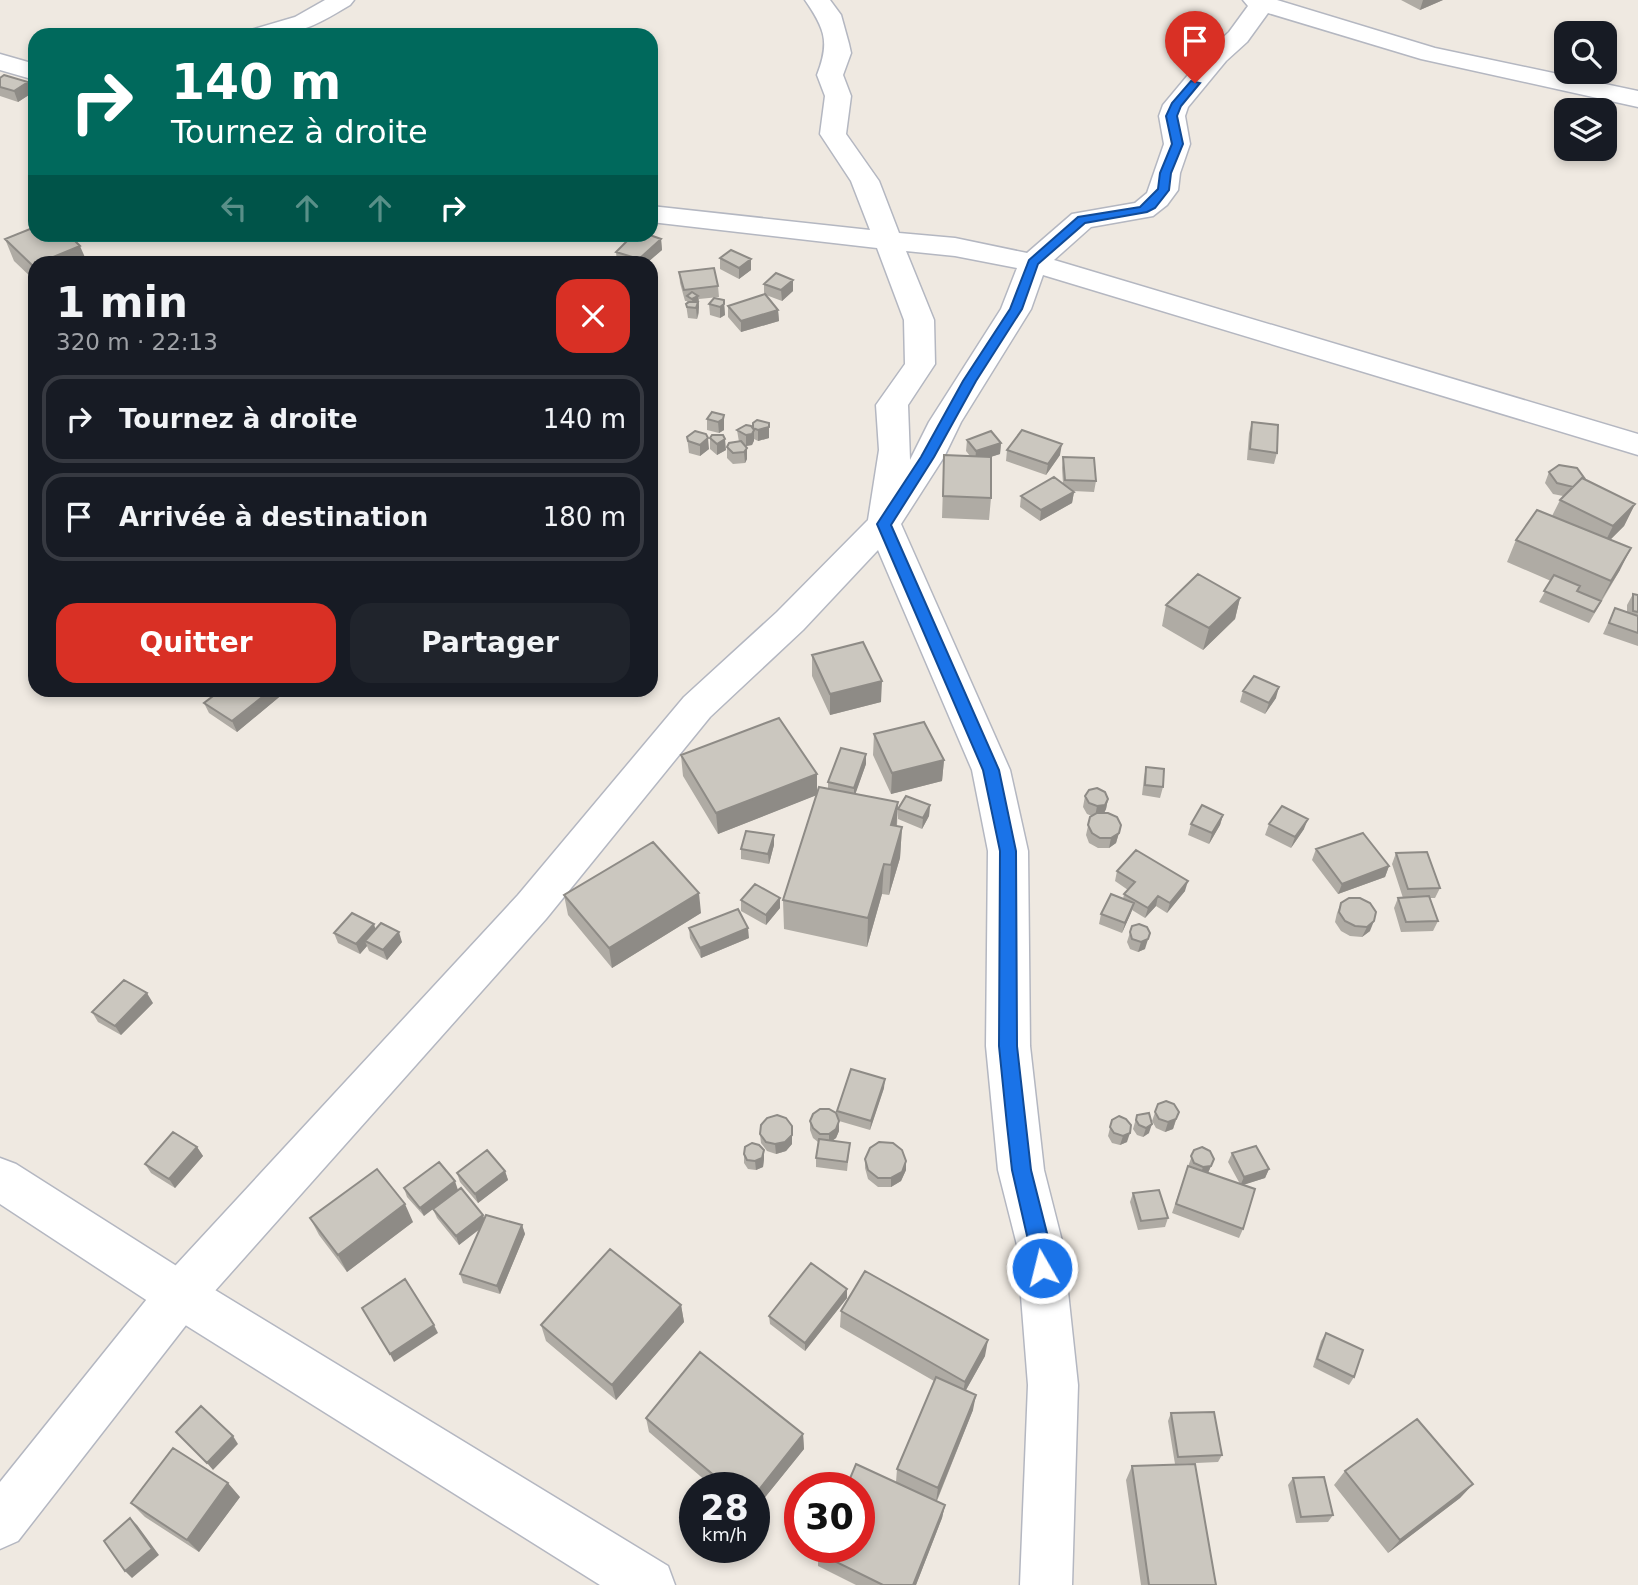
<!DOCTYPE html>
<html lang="fr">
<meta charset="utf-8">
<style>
body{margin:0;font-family:"DejaVu Sans",sans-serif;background:#20242c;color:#f1f3f6;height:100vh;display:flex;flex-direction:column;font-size:26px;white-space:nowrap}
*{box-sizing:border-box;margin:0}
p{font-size:23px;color:#9ea1a6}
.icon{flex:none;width:38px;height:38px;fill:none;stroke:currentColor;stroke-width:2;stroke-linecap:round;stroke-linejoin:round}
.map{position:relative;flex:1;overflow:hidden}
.sheet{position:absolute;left:28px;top:256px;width:630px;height:441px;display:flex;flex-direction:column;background:#171b24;border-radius:21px;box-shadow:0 4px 10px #0003}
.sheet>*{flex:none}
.hud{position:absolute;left:28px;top:28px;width:630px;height:214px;border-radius:21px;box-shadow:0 4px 10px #0003;background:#00695c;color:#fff;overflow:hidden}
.controls{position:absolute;left:1554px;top:21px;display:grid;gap:14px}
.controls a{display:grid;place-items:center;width:63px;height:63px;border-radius:14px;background:#171b24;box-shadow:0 4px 10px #0003;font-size:35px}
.speed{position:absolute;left:679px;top:1472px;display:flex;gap:14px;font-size:35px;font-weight:700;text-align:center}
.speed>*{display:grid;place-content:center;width:91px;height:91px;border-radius:50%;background:#171b24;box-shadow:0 4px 10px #0003;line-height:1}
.speed small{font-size:18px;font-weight:400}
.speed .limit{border:10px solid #d22;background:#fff;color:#111}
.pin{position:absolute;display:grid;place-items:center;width:60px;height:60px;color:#fff;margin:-72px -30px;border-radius:50% 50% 50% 0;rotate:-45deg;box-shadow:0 0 7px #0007}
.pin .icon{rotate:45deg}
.me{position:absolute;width:77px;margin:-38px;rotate:352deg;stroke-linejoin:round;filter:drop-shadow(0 0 5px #0008)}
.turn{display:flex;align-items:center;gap:24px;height:147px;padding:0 28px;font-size:32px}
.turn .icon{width:91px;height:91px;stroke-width:2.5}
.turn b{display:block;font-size:49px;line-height:60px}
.lanes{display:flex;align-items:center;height:66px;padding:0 28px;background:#0003;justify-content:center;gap:35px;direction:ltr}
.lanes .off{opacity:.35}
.round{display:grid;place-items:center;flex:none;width:74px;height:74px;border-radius:21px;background:#20242c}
.headline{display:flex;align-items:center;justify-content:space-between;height:119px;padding:0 28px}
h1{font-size:42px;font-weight:800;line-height:52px}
.action{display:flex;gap:14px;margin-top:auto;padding:14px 28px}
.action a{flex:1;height:80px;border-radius:21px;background:#d93025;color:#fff;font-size:28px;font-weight:800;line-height:80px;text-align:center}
.action a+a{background:#20242c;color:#f1f3f6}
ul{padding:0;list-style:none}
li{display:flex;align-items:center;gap:21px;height:88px;margin:0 14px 10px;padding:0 14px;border:4px solid #363941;border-radius:21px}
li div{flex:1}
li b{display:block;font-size:26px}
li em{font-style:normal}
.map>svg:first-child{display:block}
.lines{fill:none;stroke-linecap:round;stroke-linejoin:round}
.minor-casing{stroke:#b4b7c1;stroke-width:3}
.secondary-casing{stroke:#b4b7c1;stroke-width:3}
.minor{fill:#fff;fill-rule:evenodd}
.secondary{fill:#fff;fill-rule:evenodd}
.wall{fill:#afaba4}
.shaded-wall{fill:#8e8b86}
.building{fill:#cbc7bf;stroke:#8e8b86;stroke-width:2}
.route{fill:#1a73e8;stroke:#114b97;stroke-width:2}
</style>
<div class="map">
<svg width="1638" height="1585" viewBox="0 0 1638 1585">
<rect width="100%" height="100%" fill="#efe9e1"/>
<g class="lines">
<!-- minor casing -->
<g class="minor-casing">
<path id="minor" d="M325 0H354L350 5C308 30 298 35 248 35L251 30 295 17Z
M805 0H830L841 15 849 44 851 53 843 75 851 96 846 134 879 181 899 233 955 238 1027 253 1072 214 1135 203 1147 193 1164 144 1159 116 1163 105 1208 51 1229 32 1248 6 1243 0H1277L1435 48 1638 91V107L1421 59 1268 13 1247 42 1226 61 1188 107 1185 116 1190 144 1180 173 1178 190 1167 205 1153 216 1091 227 1054 260 1638 434V455L1043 275 1031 309 961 422 944 457 901 524 1010 770 1028 851 1030 1046 1044 1170 1063 1245 1078 1385 1072 1585H1020L1028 1385 1017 1245 998 1170 986 1046 988 851 972 770 878 550 803 630 710 717 546 919 197 1311 18 1541 0 1549V1482L163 1279 518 895 684 697 777 612 868 520 879 450 876 405 905 364 904 320 877 248 651 222V206L870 230 851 181 820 134 825 96 817 75C830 42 825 29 805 0ZM906 251 955 256 1017 268 1001 309 929 422 910 460 908 405 935 364 934 320Z
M0 54 35 64V80L0 70Z"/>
</g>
<!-- secondary casing -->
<g class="secondary-casing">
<path id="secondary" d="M0 1158 16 1164 197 1279 668 1566 675 1585H600L163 1311 0 1204Z"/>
</g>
<!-- minor -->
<use href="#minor" class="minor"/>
<!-- secondary -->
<use href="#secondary" class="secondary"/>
</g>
<!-- wall -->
<path class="wall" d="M1401 0H1443L1420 10Z
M0 78 32 93 18 102 0 96Z
M5 239 35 262V281L14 261Z
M661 239 662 250 648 262H617L616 252Z
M720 258 751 259V270L739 279 720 269Z
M679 272 718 286 719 297 699 299V313L697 319 688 318 686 304 687 301H685L680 283Z
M764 284 793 291 782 301 766 295 778 310 779 321 741 332 728 317V306L764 294Z
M724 300 725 315 720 318 710 315 709 304Z
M712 412 724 426V430L719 433 707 430V419Z
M1252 422 1277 453 1274 464 1247 460 1249 433Z
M753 423 769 438 758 441 754 439 752 445 746 446 747 459 745 463 733 464 727 458V447L739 442 737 430 753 429Z
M687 437 709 449 700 456 689 453Z
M710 438 726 450 717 455 710 449Z
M967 440 1001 443 1000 454 990 457 991 498 989 520 942 518 944 455 970 456 966 451Z
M1007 450 1060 455 1046 475 1006 461Z
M1063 457 1096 481 1094 492 1073 491 1074 492 1072 503 1040 521 1020 507 1021 496 1063 484 1062 468Z
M1549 472 1585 480 1635 504 1624 526 1610 540 1620 570 1589 623 1539 602 1551 581 1507 562 1516 540 1552 516 1560 500 1563 496 1553 494 1545 483Z
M1633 594 1638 595V646L1603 634 1615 608 1627 612V605Z
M1240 598 1235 619 1203 650 1162 626 1166 605Z
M812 655 881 702 830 715 812 676Z
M1243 691 1276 698 1265 714 1240 702Z
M284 693 237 732 209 713 204 703Z
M874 734 944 760 942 781 891 794 873 755Z
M681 755 817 774V794L828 789V782L866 764 855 794 898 802 897 826 902 827 900 858 889 895 882 894 867 947 784 929 783 900 816 795 718 834 683 776Z
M1146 767 1163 787 1160 798 1142 795 1144 777Z
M1085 796 1108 799 1106 809 1104 813 1121 825 1116 843 1109 848H1098L1089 843 1086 835 1090 817 1092 816 1087 814 1083 807Z
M930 805 929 816 922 829 898 819V809Z
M1223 815 1220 825 1209 844 1188 835 1191 824Z
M1269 824 1304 829 1291 848 1265 835Z
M774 835V845L769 864 741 859V849Z
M1316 849 1389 866 1385 877 1338 894 1312 860Z
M1396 853 1440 888 1435 898H1430L1438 921 1433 931 1401 932 1394 908 1398 898H1403L1392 864Z
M1117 871 1185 891 1167 913 1156 906 1145 918 1132 910 1122 933 1099 924 1101 914 1123 899 1124 894 1128 890 1115 881Z
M564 895 701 913 612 968 568 915Z
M780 898V908L766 925 741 911V900Z
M1349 898 1370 931 1362 937 1350 936 1341 931 1335 922 1337 913 1341 903Z
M1132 926 1145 949 1138 952 1130 949 1127 942Z
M689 928 749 938 701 958 690 938Z
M375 929 402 942 387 960 369 951 367 946 360 954 338 943 334 933Z
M153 1003 121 1035 98 1022 92 1012Z
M884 1088 870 1130 839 1121V1131L836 1138 832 1141 850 1143 847 1171 816 1167V1158L818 1142 813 1138 810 1130V1121L837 1115V1111Z
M1158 1104 1179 1112 1173 1129 1165 1132 1156 1128 1152 1121Z
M1149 1113V1133L1143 1137 1137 1135 1133 1129 1137 1115Z
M1112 1120 1127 1142 1120 1145 1112 1143 1108 1136Z
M792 1126V1144L786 1151 776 1154 767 1151 761 1143 760 1134Z
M197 1147 203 1156 175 1188 151 1173 145 1164Z
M764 1150V1159L763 1167 756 1170 748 1169 744 1163V1154Z
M1194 1150 1214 1159 1208 1173 1240 1184 1228 1162 1232 1153 1269 1169 1265 1178 1242 1185 1243 1229 1239 1238 1172 1213 1185 1175Z
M865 1159 906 1161V1170L901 1181 891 1187H878L868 1179 865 1168Z
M439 1162 424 1216 407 1197 404 1188Z
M505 1171 508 1180 478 1203 460 1182 457 1173Z
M1133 1193 1168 1218 1165 1227 1138 1230 1130 1202Z
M433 1209 483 1215 484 1219 522 1225 525 1234 500 1294 463 1283 460 1274 480 1229 459 1245 437 1218Z
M310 1218 413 1222 347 1272 319 1235Z
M847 1289V1298L805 1351 770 1324 769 1316Z
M681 1305 684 1322 616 1400 546 1341 541 1325Z
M841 1311 985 1356 966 1390 973 1410 937 1501 945 1505 942 1518 916 1585H856L818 1566V1553L896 1482 897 1469 934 1381 840 1327Z
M1326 1333 1354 1377 1349 1385 1313 1367 1321 1341Z
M1171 1413 1222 1455 1218 1462 1175 1464 1168 1421Z
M646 1418 803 1434 804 1449 754 1511V1488H714L649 1432Z
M1132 1466 1216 1585H1141L1126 1480Z
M1345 1471 1473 1484 1460 1498 1388 1553 1334 1485Z
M1293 1478 1333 1515 1328 1522 1296 1523 1288 1485Z
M240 1497 199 1552 145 1517 131 1503Z"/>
<!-- shaded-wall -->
<path class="shaded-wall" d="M1423 0H1443L1420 10Z
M28 82 32 93 18 102 14 91Z
M661 239 662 250 648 262H639V259Z
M80 246 87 262H41Z
M751 259V270L739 279V268Z
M793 280V291L782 301 781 290Z
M698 296 699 307 697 319 696 308 693 307 692 299Z
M724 304 725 315 720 318V307Z
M778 310 779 321 741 332V321Z
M724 415V430L719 433 718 422Z
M769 427V438L758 441V430Z
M754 430V441L752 445 746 446V435Z
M708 438 709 449 700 456V445Z
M725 439 726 450 717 455V444Z
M1001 443 1000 454 975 462 976 451Z
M1062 444 1060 455 1046 475 1048 464Z
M747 448V459L745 463 744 452Z
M1074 492 1072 503 1040 521 1041 510Z
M1635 504 1624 526 1602 548 1613 526Z
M1631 548 1620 570 1600 602 1611 581Z
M1240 598 1235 619 1203 650 1209 628Z
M882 681 881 702 830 715V694Z
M1279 687 1276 698 1265 714 1269 703Z
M271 690H282L284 693 237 732 232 721Z
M866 754V764L854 798V788Z
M944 760 942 781 891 794 892 773Z
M817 774V795L718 834 716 813Z
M1108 799 1106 809 1103 815 1095 817 1097 806Z
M898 802 896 833 891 825Z
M930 805 929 816 922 829 923 818Z
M1223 815 1220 825 1209 844 1212 833Z
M1308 819 1304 829 1291 848 1295 837Z
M902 827 900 858 889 895 891 865Z
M1119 833 1116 843 1109 848 1111 838Z
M774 835V845L769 864 768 854Z
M884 864 882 894 867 947 868 918Z
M1389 866 1385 877 1338 894 1342 884Z
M1188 881 1185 891 1167 913 1170 903Z
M699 893 701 913 612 968 609 948Z
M1158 896 1156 906 1145 918 1148 908Z
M780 898V908L766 925V915Z
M1134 903 1131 913 1122 933 1125 923Z
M1374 921 1370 931 1362 937 1367 927Z
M374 924 377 934 365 941 367 946 360 954 356 944Z
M748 928 749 938 701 958 700 948Z
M399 932 402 942 387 960 383 950Z
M1150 933 1145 949 1138 952 1141 942Z
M147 993 153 1003 121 1035 115 1026Z
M885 1079 884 1088 870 1130 871 1121Z
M1176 1119 1173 1129 1165 1132 1168 1122Z
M839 1121V1131L836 1138 829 1143V1134Z
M1152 1124 1149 1133 1143 1137 1146 1128Z
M1130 1133 1127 1142 1120 1145 1123 1136Z
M792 1135V1144L786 1151 776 1154 775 1144Z
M197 1147 203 1156 175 1188 169 1179Z
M764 1150V1159L763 1167 756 1170 755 1161Z
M906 1161V1170L901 1181 891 1187V1178Z
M1211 1166 1207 1175 1200 1176 1203 1167Z
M1269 1169 1265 1178 1240 1186 1244 1177Z
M505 1171 508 1180 478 1203 475 1194Z
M455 1181 458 1190 424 1216 420 1208Z
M405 1204 413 1222 347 1272 338 1255Z
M483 1215 486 1224 459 1245 456 1236Z
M522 1225 525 1234 500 1294 497 1286Z
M847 1289V1298L805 1351V1343Z
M681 1305 684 1322 616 1400 612 1385Z
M434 1325 438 1333 394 1362 390 1354Z
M988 1340 985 1356 962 1397 965 1382Z
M976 1395 973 1410 936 1502 938 1488Z
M803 1434 804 1449 754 1511V1496Z
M233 1436 238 1444 213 1470 207 1463Z
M228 1483 240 1497 199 1552 187 1540Z
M1473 1484 1460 1498 1388 1553 1400 1540Z
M945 1505 942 1518 916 1585H913Z
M130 1518 137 1525 159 1555 132 1578 125 1571Z"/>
<!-- building -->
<path class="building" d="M4 75 28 82 14 91 0 87V78Z
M35 227V234H68L80 246 41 262H35V265L33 266 5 239Z
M634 234H647L661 239 639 259 616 252Z
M731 250 751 259 739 268 720 258Z
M714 268 718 286 684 290 679 272Z
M776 273 793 280 781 290 764 284Z
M692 292 698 296 692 299 687 296Z
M765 294 778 310 741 321 728 306Z
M714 298 724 300V304L720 307 709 304Z
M689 302H698L696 308 687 307 686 304Z
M712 412 724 415 723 419 718 422 707 419Z
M757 420 769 423V427L758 430 753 428V423Z
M1252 422 1278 425 1277 453 1250 449Z
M746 425 751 426 754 430 752 434 746 435 737 430Z
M1022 430 1062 444 1048 464 1007 450Z
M695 431 706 434 708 438 700 445 688 441 687 437Z
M991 431 1001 443 976 451 967 440Z
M712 435H723L725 439 717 444 710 438Z
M741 441 747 448 744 452 733 453 727 447 729 443Z
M944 455 991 457V498L943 496Z
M1063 457 1094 458 1096 481 1065 480Z
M1559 465 1577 468 1585 479 1582 478 1573 487 1557 483 1549 472Z
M1054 477 1074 492 1041 510 1021 496Z
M1582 478 1635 504 1613 526 1560 500Z
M1537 510 1631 548 1611 581 1516 540Z
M1198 574 1240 598 1209 628 1166 605Z
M1554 575 1580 586 1577 591 1601 601 1594 612 1544 591Z
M1633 594 1638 595V612L1633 611Z
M1615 608 1638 616V633L1609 623Z
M863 642 882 681 830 694 812 655Z
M1254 676 1279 687 1269 703 1243 691Z
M221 690H271L232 721 204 703Z
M779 718 817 774 716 813 681 755Z
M924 722 944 760 892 773 874 734Z
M841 748 866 754 854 788 828 782Z
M1146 767 1164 769 1163 787 1145 785Z
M819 787 898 802 891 825 902 827 891 865 884 864 868 918 783 900Z
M1097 788 1105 792 1108 799 1105 805 1097 806 1089 803 1085 796 1089 790Z
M906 796 930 805 923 818 898 809Z
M1202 805 1223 815 1212 833 1191 824Z
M1282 806 1308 819 1295 837 1269 824Z
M1097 813H1108L1117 817 1121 825 1119 833 1111 838H1100L1092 833 1088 825 1090 817Z
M746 831 774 835 768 854 741 849Z
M1363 833 1389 866 1342 884 1316 849Z
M653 842 699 893 609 948 564 895Z
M1136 850 1188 881 1170 903 1158 896 1148 908 1124 894 1135 882 1117 871Z
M1427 852 1440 888 1408 889 1396 853Z
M755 884 780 898 766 915 741 900Z
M1111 894 1134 903 1125 923 1101 914Z
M1429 896 1438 921 1406 922 1398 898Z
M1349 898H1360L1370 903 1376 912 1374 921 1367 927 1355 926 1345 921 1339 912 1341 903Z
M738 909 748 928 700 948 689 928Z
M352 913 374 924 356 944 334 933Z
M381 923 399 932 383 950 365 941Z
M1139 924 1147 927 1150 933 1148 939 1141 942 1132 939 1130 932 1132 926Z
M124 980 147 993 115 1026 92 1012Z
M851 1069 885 1079 871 1121 837 1111Z
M1166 1101 1174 1104 1179 1112 1176 1119 1168 1122 1159 1119 1155 1112 1158 1104Z
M820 1109H829L836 1113 839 1121 836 1129 829 1134H820L813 1128 810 1121 813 1114Z
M1149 1113 1152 1124 1146 1128 1139 1125 1136 1120 1137 1115Z
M777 1115 786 1118 792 1126V1135L785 1142 775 1144 766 1142 760 1134 761 1125 767 1118Z
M1119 1116 1126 1119 1131 1125 1130 1133 1123 1136 1114 1133 1110 1127 1112 1120Z
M173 1132 197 1147 169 1179 145 1164Z
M819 1139 850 1143 847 1162 816 1158Z
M879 1142 893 1143 902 1150 906 1161 902 1172 891 1178H878L868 1170 865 1159 870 1148Z
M752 1143 759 1145 764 1150 762 1158 755 1161 747 1160 744 1154 745 1147Z
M1256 1146 1269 1169 1244 1177 1232 1153Z
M1202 1147 1210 1151 1214 1159 1211 1166 1203 1167 1194 1163 1191 1156 1194 1150Z
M487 1150 505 1171 475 1194 457 1173Z
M439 1162 455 1181 420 1208 404 1188Z
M1188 1166 1255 1189 1243 1229 1176 1204Z
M377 1169 405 1204 338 1255 310 1218Z
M461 1188 483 1215 456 1236 433 1209Z
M1159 1190 1168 1218 1141 1221 1133 1193Z
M486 1215 522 1225 497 1286 460 1274Z
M610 1249 681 1305 612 1385 541 1325Z
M811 1263 847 1289 805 1343 769 1316Z
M865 1271 988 1340 965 1382 841 1311Z
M405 1279 434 1325 390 1354 362 1308Z
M1326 1333 1363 1350 1354 1377 1317 1359Z
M700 1352 803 1434 754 1496V1488H729L646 1418Z
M936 1377 976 1395 938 1488 897 1469Z
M201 1406 233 1436 207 1463 176 1432Z
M1214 1412 1222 1455 1178 1457 1171 1413Z
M1417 1419 1473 1484 1400 1540 1345 1471Z
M173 1448 228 1483 187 1540 131 1503Z
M856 1464 945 1505 913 1585H883L818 1553 820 1547H859V1488H846Z
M1195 1464 1216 1585H1149L1132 1466Z
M1324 1477 1333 1515 1301 1517 1293 1478Z
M130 1518 152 1549 125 1571 104 1541Z"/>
<!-- route -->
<path class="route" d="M1191 81 1200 83 1181 106 1177 116 1183 144 1171 173 1169 190 1155 208 1147 212 1085 223 1038 264 1022 309 976 381 934 457 891 525 999 770 1016 851 1017 1046 1031 1170 1050 1245 1052 1268 1049 1275 1042 1278 1036 1275 1012 1170 1007 1125 999 1046 1000 851 983 770 877 524 921 457 963 381 1010 309 1029 260 1078 217 1140 207 1158 189 1160 173 1172 144 1166 116 1172 103Z"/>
</svg>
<div class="controls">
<a><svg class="icon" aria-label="search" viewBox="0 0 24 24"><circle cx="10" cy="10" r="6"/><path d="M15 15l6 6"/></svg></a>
<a><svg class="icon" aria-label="layers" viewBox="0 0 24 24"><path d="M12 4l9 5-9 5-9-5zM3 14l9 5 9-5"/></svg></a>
</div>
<div class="speed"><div>28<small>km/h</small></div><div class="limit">30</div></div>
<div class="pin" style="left:1195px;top:83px;background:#d93025"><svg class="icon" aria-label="arrive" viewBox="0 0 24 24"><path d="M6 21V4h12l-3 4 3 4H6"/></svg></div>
<svg class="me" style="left:1042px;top:1268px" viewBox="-20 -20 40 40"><circle r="17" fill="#1a73e8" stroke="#fff" stroke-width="3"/><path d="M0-11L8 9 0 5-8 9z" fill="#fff"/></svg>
<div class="hud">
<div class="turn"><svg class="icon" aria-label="right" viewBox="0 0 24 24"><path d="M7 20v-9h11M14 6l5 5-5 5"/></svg><div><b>140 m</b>Tournez à droite</div></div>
<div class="lanes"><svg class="icon off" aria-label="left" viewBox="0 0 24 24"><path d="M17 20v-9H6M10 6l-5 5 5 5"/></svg><svg class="icon off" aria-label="ahead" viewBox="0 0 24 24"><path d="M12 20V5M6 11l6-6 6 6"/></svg><svg class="icon off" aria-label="ahead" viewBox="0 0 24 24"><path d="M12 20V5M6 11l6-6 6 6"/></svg><svg class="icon" aria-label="right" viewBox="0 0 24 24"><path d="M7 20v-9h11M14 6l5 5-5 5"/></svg></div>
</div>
<section class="sheet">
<div class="headline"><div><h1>1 min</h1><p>320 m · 22:13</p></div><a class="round" style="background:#d93025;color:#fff"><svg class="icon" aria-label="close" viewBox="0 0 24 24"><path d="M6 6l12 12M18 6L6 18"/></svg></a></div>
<ul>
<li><svg class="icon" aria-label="right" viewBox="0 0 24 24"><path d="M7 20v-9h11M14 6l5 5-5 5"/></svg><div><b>Tournez à droite</b></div><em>140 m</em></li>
<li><svg class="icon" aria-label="arrive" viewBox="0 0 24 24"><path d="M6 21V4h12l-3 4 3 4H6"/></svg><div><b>Arrivée à destination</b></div><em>180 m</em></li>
</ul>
<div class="action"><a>Quitter</a><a>Partager</a></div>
</section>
</div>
